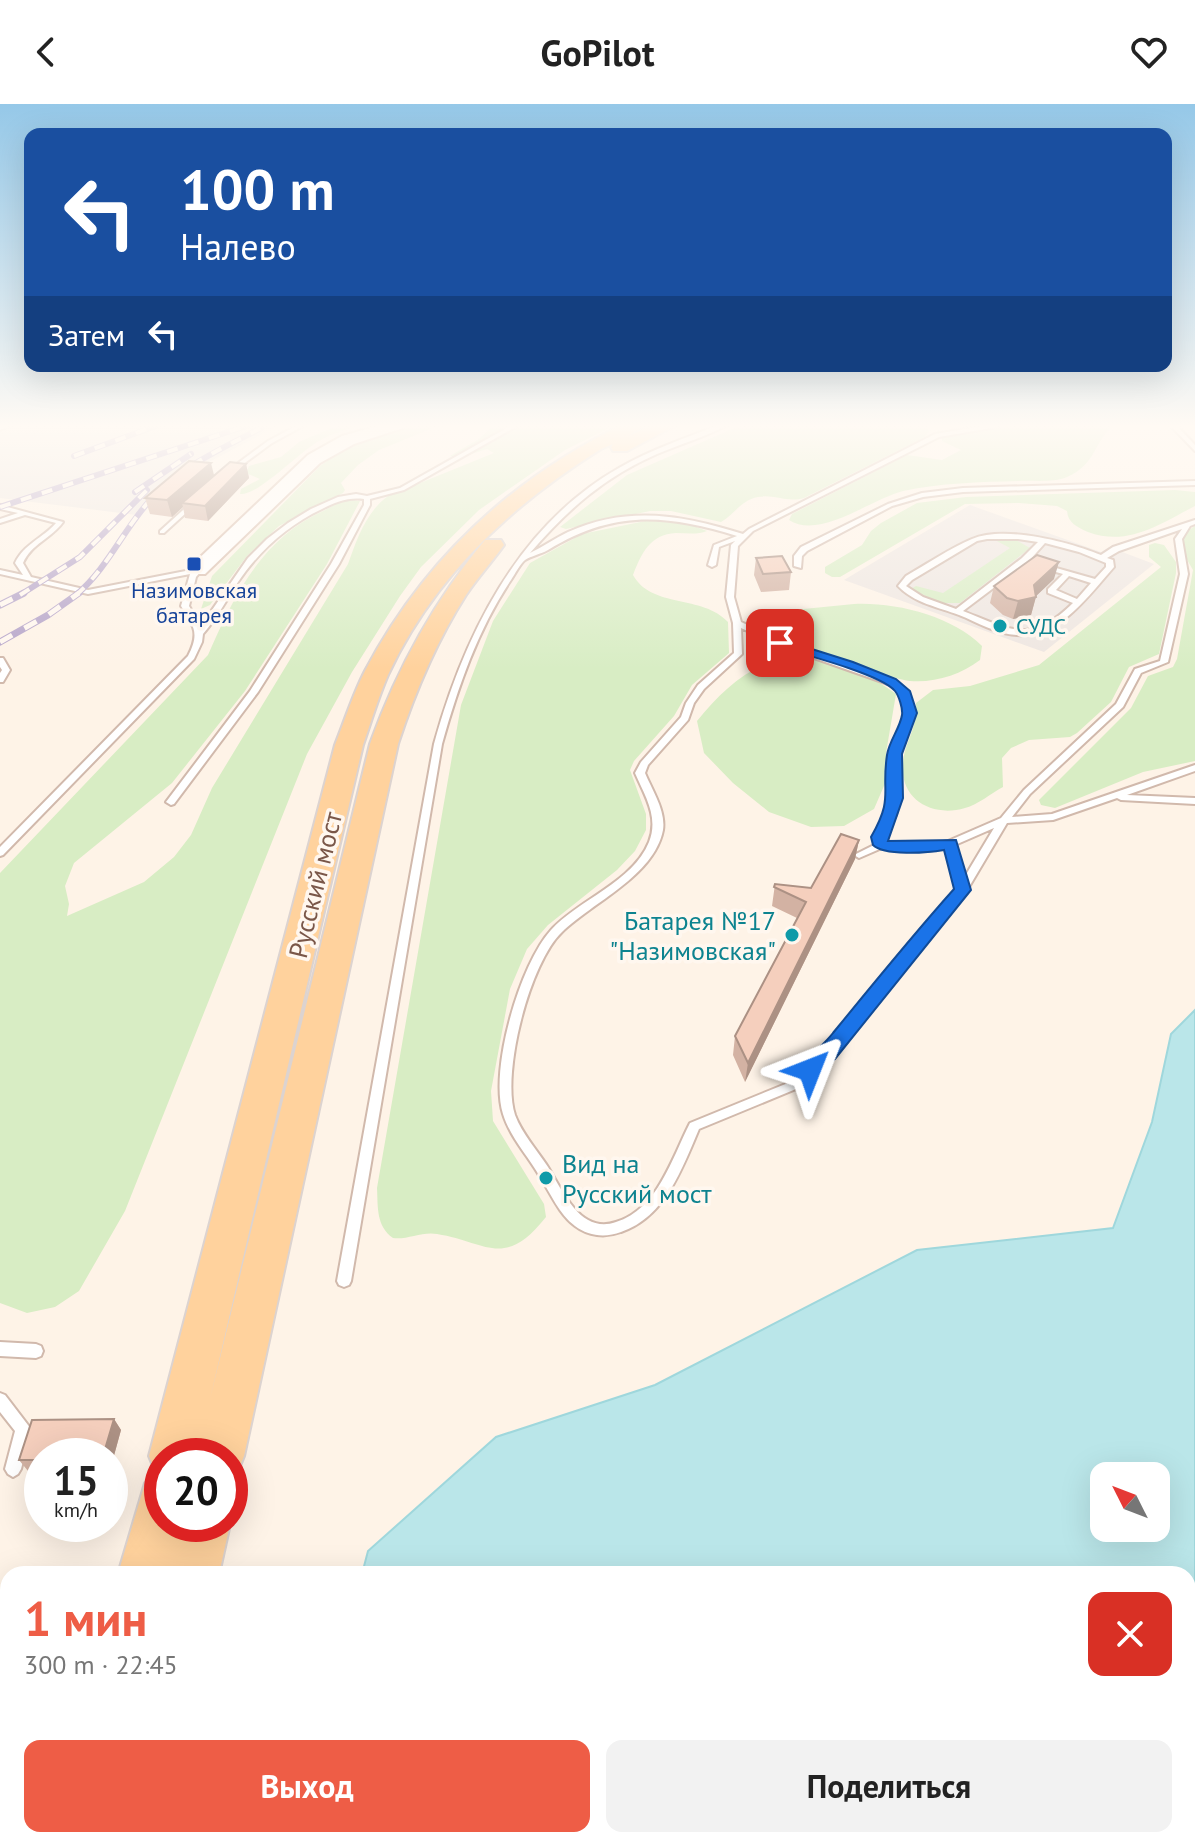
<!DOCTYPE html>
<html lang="ru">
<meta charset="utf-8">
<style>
body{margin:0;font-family:"PT Sans",sans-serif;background:#f2f2f2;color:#222;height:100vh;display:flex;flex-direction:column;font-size:30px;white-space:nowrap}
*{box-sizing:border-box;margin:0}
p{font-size:26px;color:#767676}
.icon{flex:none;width:44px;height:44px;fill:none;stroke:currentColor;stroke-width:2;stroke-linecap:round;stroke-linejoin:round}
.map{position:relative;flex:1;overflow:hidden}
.details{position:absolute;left:0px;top:1462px;width:1196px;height:282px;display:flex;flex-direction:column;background:#fff;border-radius:24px 24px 0 0;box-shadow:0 8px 32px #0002}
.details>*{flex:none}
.banner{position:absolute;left:24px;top:24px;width:1148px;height:244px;border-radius:16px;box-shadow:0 8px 32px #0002;background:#1a4fa0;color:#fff;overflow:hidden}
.needle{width:52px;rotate:312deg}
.tools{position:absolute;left:1090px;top:1358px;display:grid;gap:16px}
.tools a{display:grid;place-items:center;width:80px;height:80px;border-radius:16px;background:#fff;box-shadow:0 8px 32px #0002;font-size:40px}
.speed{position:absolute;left:24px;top:1334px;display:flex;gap:16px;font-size:40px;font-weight:700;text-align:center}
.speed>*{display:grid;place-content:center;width:104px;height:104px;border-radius:50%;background:#fff;box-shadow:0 8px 32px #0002;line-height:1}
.speed small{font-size:20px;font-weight:400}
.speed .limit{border:12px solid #d22;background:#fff;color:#111}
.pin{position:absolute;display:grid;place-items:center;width:68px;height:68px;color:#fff;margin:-34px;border-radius:16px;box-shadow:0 4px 12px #0006}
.me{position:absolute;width:88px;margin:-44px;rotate:45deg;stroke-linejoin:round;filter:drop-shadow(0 0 6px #0008)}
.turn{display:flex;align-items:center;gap:28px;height:168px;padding:0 24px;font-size:36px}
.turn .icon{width:104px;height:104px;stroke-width:2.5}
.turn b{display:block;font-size:56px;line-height:68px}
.then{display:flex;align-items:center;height:76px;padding:0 24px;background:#0003;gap:16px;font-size:30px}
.round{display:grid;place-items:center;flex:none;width:84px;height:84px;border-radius:16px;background:#f2f2f2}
.headline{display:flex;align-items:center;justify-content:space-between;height:136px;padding:0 24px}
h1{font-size:48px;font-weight:600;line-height:60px;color:#ee5d46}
.button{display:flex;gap:16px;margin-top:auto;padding:16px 24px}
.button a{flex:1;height:92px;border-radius:16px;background:#ee5d46;color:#fff;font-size:32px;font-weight:600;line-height:92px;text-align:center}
.button a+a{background:#f2f2f2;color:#222}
header{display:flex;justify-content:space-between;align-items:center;height:104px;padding:0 24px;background:#fff;font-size:36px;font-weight:600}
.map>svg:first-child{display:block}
.industrial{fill:#eee6e1}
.green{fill:#d8edc4}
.water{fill:#bae6e9;stroke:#9fd7dc;stroke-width:2;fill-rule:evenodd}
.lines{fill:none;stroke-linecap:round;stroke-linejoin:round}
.lane-casing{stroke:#d1b9ac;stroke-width:4}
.secondary-casing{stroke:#d7bbab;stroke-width:4}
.primary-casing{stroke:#dcd3d0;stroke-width:4}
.lane{fill:#fff;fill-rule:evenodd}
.secondary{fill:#fff;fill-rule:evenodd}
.primary{fill:#ffd29d;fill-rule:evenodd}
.rail-far1-casing{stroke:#b5a4c9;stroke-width:6}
.rail-casing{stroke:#b5a4c9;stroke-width:7}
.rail-far1{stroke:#fff7ef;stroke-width:4;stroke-dasharray:11;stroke-linecap:butt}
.rail{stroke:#fff7ef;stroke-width:5;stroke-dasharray:14;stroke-linecap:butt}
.wall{fill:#d3b2a3}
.shaded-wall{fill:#ac9184}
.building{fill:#f5cfbd;stroke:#ac9184;stroke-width:2}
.route{fill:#1a73e8;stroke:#114b97;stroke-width:2}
.transit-dot{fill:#1a4fb4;stroke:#fff7ef;stroke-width:3}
.culture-dot{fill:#0f9aa8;stroke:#fff7ef;stroke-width:3}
.labels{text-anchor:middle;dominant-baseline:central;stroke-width:7;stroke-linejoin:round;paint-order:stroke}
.far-transit-label{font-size:22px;fill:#164399;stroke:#fff7ef}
.far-culture-label{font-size:22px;fill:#0d838f;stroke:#fff7ef;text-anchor:start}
.street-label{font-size:26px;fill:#7a5749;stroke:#fff7ef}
.culture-label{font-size:26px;fill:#0d838f;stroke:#fff7ef;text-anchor:end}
</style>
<header><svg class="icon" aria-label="back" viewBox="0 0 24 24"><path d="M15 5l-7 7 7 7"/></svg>GoPilot<svg class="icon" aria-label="heart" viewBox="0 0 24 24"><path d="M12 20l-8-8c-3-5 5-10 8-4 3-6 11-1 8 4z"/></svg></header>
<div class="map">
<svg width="1195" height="1743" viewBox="0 0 1195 1743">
<rect width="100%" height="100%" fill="#fef3e7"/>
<!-- industrial -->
<path class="industrial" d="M0 321H279L188 369 137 411 0 394Z
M970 401 1101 448 1109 443 1154 460 1044 548 844 476Z"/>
<!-- green -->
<path class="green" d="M339 321H361C347 325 331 330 319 337 299 348 258 392 240 390L241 385 260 375 246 369 249 362 281 353 299 338Z
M415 321H456L433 324 379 346 358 361 341 379 345 386 343 389 279 422 247 452 210 501 201 505 212 472 320 362 348 342Z
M494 321H615L565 346 479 406 421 463 400 492 352 568 307 650 125 1107 79 1187 55 1203 27 1209 0 1199V769L208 551C234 491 262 434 325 406 336 400 347 394 360 397L327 460 245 587 172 679 74 759 65 782 69 800 67 812 144 778 174 753 191 731 212 684 348 460C357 435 366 408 388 392L494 349 487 345 459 354 450 352 479 335Z
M741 321H927L929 327 925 333 804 394C787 399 774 390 758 393 741 396 734 411 721 418L671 407H650L566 425 560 423 627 371Z
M1018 321H1114C1093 338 1097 360 1067 373 1053 379 1033 376 1018 377 979 378 941 379 903 387 871 395 820 436 789 416L792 410 907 351 942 356 961 346 942 337V334Z
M1175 386 1195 388V402C1160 420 1128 443 1088 428 1077 423 1068 419 1067 407L1057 402 1019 399 965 400 840 473H832L825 469V463L862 441 871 427 881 419 917 399 966 393Z
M655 415 683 418 707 427C697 431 687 429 676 429 650 430 641 450 633 471 652 505 702 490 728 518L729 549 692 581 674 612 634 657 630 666 646 710V726L635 747 617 766 548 821 527 845 510 885 491 987 493 1017 544 1100 546 1113C504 1166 487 1138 437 1130 423 1127 407 1136 393 1134 376 1122 378 1103 377 1084L461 601 493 517 530 459 582 430Z
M1195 422V657L1143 668 1055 704 1041 701 1039 696 1131 604 1148 572 1173 563 1177 555 1193 466 1175 435Z
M993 435 1016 436 1030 444 960 499H941L911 485 916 482 943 489 1010 444Z
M1155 439 1164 441 1176 458V469L1159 550 1129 563 1111 598 1077 629 1070 633 1029 636 1011 644 1002 654 1003 683C991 689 978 701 965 704 932 714 899 695 903 659 905 636 917 628 916 599L933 586 970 582 1039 561 1161 463 1149 453V441Z
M854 500C896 498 952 512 982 542L980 556C960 571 935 579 910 577 886 574 768 533 753 518L773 508Z
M785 554C821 551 867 567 896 590L886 649 887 675 874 705 844 722 811 723 769 708 733 679 704 649 697 617C722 587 746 563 785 554Z"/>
<!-- water -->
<path class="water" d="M1195 906V1743H306L307 1736H1188V1470H362L368 1447 496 1333 655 1281 917 1146 1113 1124 1152 1018 1171 930ZM1104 1372H1156V1424H1104Z"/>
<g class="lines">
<!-- lane casing -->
<g class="lane-casing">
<path id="lane" d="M3 321H11L0 326V322Z
M298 321H305L272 339 231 369 226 368 268 337Z
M512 321H519L404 386 370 395V401L339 460 258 588 174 700 171 701 166 698 250 587 331 460 364 401V395C348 393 336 398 322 405 288 421 259 447 238 478 227 495 217 514 203 530L202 538 194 555 3 751 0 752V743L188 552C200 529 194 522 181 502L190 470 88 490 0 470V466L23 471 15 459C24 440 43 434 56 419L25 411 0 419V415L18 409 0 405V401L63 418C52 434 31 440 23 459L31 473 88 486 201 464 202 466 196 473 189 502 201 522 248 454 267 435 288 419 311 405 338 393 356 390 367 392 400 384Z
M719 321H727C706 333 680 340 657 350 604 373 567 406 530 449 543 443 555 434 568 428 628 401 683 411 743 430L749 425 935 330 988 321H1000L997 323 939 333 753 427 738 442 734 493 741 518 783 537 894 576 907 587 914 609 898 650 900 694 896 711 884 733 885 738 928 741 948 737 1001 714 1024 686 1116 600 1135 565 1160 557 1180 470 1175 435 1182 425 1119 447 1107 454 1113 456 1114 463C1088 492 1060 534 1017 531 996 530 977 518 959 511 938 503 914 499 898 482L906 472C927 460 950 444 972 435 1005 421 1069 438 1101 451L1113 443 1195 416V420L1190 422 1182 435 1188 470 1168 558 1141 569 1123 603 1030 690 1012 713 1052 710 1195 661V667L1127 691 1195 694V700L1121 696 1117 694 1053 716 1007 719 966 788 909 855 832 953 796 985 699 1025C682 1065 665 1113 621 1128 605 1134 588 1132 575 1122 559 1110 551 1090 540 1073 528 1052 510 1033 503 1010 489 966 520 860 551 826 578 796 633 778 649 738 659 713 645 692 635 669L641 658 681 613 686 599 698 581 734 549 733 519 726 493 731 441 735 437 719 443 716 461 712 463 708 461 714 441 737 432C665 410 614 406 548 446 541 450 531 452 525 456 520 460 515 470 511 476 478 525 458 583 442 640L351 1177 349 1181 344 1183 339 1181 337 1177 434 640C464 532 517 422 619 364 650 346 685 334 719 321ZM987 435H1018L1038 438 1022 454 956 505 923 493 906 482 912 476 977 437ZM1045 439 1079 448 1106 459V463L1095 475 1042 460V464L1063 470 1048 485V489L1073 499C1031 541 1011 526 963 507L1028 458ZM1069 472 1091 479 1077 495 1056 486ZM741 524 777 541 888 580 899 588 906 609 890 650V694L886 711 874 733 876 740 854 751 859 754 882 744 928 747 946 744 957 785 901 849 824 947 788 979 690 1019C672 1054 658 1105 616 1118 599 1124 585 1117 574 1104 563 1091 556 1076 548 1063 537 1046 522 1030 515 1011 501 969 530 858 562 828 593 798 654 772 663 726 666 707 652 686 645 669L648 661 688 616 694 599 704 585 742 550ZM994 724 964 774 955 741Z
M1170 321H1176L1195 341V347Z
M1195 377V381L963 388 923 393 892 402 807 447 802 452 801 464 794 462V452L801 443 888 400 922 389 963 384Z
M193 397 198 398 164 429H160V427Z
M0 554H3L10 566 3 578H0V569L2 566 0 563Z
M0 1238 36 1240 41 1242 43 1247 41 1252 36 1254 0 1252Z
M0 1289 5 1291 31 1325 21 1365 18 1370 13 1373 8 1370 5 1365 15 1327 0 1308Z"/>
</g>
<!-- secondary casing -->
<g class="secondary-casing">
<path id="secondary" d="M381 321H405L403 324 354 340 320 359 205 470H191L188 466 191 462 308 351 342 332Z"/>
</g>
<!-- primary casing -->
<g class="primary-casing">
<path id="primary" d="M622 321H645L628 332 653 321H676L627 347H613L611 343 613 340 601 345C511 401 433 474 388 571 378 594 371 618 363 641L210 1295 370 640C397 565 433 498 485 436H501L504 441C492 458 477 474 466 491 436 538 415 588 398 640L244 1352 237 1369 230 1371V1352H162V1371L156 1369 149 1352 335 641C345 616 353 590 365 567 423 457 511 375 622 321Z
M162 1372V1420H230L219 1470H118L145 1379Z
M46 1736H162L161 1743H45Z"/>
</g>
<!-- lane -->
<use href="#lane" class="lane"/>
<!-- secondary -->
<use href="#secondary" class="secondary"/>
<!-- primary -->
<use href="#primary" class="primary"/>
<!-- rail-far1 casing -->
<g class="rail-far1-casing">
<path id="rail-far1" d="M74 352 158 321
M135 388 191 350
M0 403 249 321
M20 491 80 453 147 386
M76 491C108 464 124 424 152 394 182 362 223 344 261 324"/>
</g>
<!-- rail casing -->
<g class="rail-casing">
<path id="rail" d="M0 501 24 489
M0 538 48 511 79 489"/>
</g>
<!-- rail-far1 -->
<use href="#rail-far1" class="rail-far1"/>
<!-- rail -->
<use href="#rail" class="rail"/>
</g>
<!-- wall -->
<path class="wall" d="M246 360 249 374 208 417 185 414 183 403 172 413 150 410 145 394Z
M756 454 791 468 789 486 761 488 754 471Z
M1054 475 1036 492 1031 511 1013 515 1003 511 990 499 994 482Z
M859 736 855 755 745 978 733 951 735 932 797 814 772 802 775 780 811 784Z
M114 1315 121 1326 110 1366V1352H42V1367H28L19 1356Z"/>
<!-- shaded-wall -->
<path class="shaded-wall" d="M211 359 215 375 182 399 183 403 172 413 167 396Z
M246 360 249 374 208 417 205 402Z
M1059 458 1054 475 1034 494 1036 493 1031 511 1013 515 1018 497Z
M859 736 855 755 745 978 748 959Z
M114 1315 121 1326 110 1366V1352H103Z
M1 1700 6 1704 0 1722V1702Z"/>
<!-- building -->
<path class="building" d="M189 357 211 359 167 396 145 394Z
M230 358 246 360 205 402 182 399Z
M1037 451 1059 458 1034 481 1036 493 1018 497 1007 494 994 482Z
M782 452 791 468 763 470 756 454Z
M841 730 859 736 748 959 735 932 806 798 774 783 775 780 811 784Z
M114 1315 103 1352H42V1356H19L32 1316Z"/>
<!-- sky -->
<linearGradient id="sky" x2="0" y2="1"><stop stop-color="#95c8e8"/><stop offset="0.57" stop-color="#fffaf4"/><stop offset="1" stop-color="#fffaf4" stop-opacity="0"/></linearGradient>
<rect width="1195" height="565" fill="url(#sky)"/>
<!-- route -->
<path class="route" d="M780 535 853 558 896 575 910 587 917 609 902 650 903 694 888 737 956 736 971 786 835 955 810 973 803 971 800 966C808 952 823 942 833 929 873 880 912 832 954 785L944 746C927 749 884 752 873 741L871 733C894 693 881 690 887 651 889 637 900 624 902 611 903 605 899 592 895 587 881 570 799 549 775 542L773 539Z"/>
<!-- markers -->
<rect class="transit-dot" x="186" y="452" width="16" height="16" rx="4"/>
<g class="culture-dot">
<circle cx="1000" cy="522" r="8"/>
<circle cx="792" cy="831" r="8"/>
<circle cx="546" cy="1074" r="8"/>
</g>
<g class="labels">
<!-- far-transit labels -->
<g class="far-transit-label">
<text x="194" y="486">Назимовская<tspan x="194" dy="25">батарея</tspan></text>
</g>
<!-- far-culture labels -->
<g class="far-culture-label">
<text x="1016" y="522">СУДС</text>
</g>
<!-- street labels -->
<g class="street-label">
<text transform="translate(315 781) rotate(-76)">Русский мост</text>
</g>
<!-- culture labels -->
<g class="culture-label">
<text x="776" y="816">Батарея №17<tspan x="776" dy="30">"Назимовская"</tspan></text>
<text x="562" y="1059" text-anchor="start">Вид на<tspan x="562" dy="30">Русский мост</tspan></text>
</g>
</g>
</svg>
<div class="tools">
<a><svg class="needle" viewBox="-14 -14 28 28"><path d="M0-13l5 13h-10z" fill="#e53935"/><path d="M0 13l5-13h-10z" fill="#767676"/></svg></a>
</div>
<div class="speed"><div>15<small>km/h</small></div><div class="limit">20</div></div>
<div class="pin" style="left:780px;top:539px;background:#d93025"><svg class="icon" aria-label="arrive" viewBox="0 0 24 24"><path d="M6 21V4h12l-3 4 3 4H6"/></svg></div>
<svg class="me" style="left:810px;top:966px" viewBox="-20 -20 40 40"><path d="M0-17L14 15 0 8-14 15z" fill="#1a73e8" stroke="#fff" stroke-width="4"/></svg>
<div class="banner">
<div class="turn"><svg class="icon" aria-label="left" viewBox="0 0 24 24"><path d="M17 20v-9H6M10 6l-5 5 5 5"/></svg><div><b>100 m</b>Налево</div></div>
<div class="then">Затем<svg class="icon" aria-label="left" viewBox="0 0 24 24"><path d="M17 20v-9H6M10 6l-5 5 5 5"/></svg></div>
</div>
<section class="details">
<div class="headline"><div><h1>1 мин</h1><p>300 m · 22:45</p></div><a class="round" style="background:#d93025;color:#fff"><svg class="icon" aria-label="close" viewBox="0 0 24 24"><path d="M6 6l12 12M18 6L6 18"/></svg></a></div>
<div class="button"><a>Выход</a><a>Поделиться</a></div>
</section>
</div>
